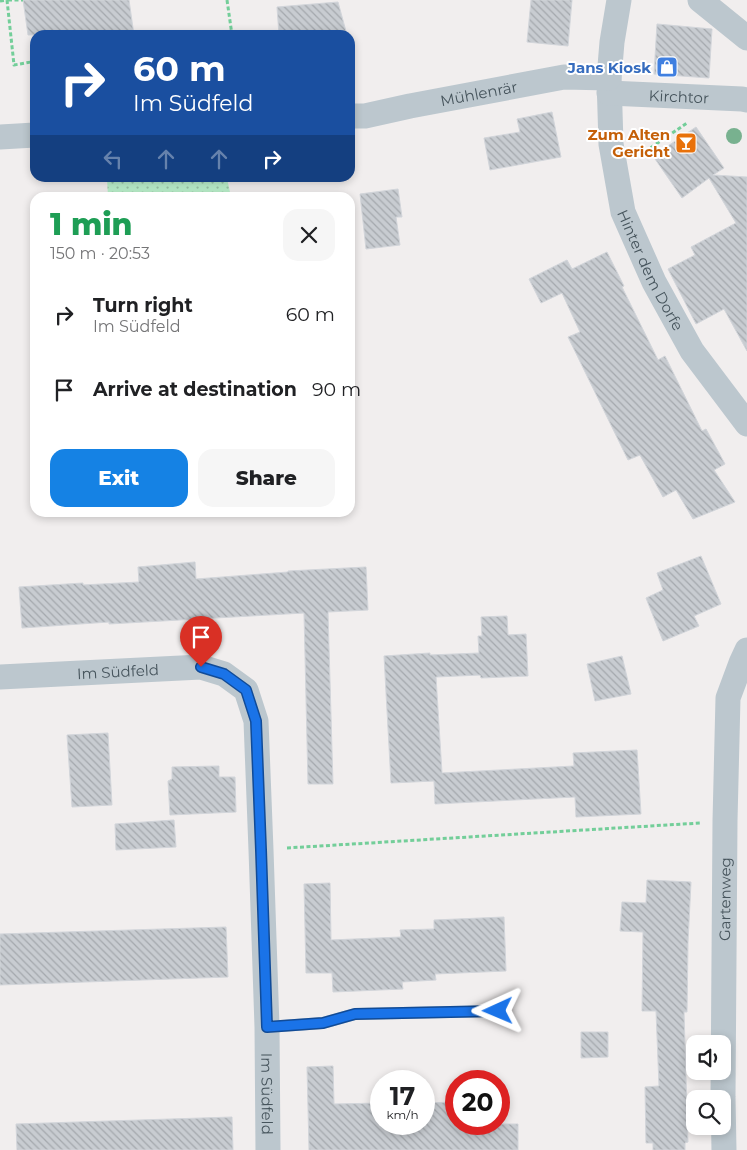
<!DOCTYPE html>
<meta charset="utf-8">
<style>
body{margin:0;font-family:Montserrat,sans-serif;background:#f6f6f6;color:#202124;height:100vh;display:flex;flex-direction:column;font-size:19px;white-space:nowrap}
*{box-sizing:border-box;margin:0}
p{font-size:16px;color:#757577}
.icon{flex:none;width:28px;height:28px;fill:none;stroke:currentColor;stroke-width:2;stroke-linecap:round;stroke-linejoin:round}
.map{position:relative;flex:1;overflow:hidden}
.drawer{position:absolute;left:30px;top:192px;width:325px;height:325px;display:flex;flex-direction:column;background:#fff;border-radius:15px;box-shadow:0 2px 8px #0003}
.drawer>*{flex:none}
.guide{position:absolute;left:30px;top:30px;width:325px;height:152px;border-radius:15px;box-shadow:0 2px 8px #0003;background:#1a4fa0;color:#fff;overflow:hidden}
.buttons{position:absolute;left:686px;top:1035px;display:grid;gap:10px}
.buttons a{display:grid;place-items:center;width:45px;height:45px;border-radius:10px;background:#fff;box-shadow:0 2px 8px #0003;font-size:25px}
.speed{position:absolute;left:370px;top:1070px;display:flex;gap:10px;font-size:25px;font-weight:700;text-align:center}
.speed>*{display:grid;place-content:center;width:65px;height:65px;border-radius:50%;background:#fff;box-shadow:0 2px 8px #0003;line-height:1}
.speed small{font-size:12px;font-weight:400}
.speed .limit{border:8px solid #d22;background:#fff;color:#111}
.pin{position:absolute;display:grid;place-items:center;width:42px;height:42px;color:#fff;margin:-51px -21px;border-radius:50% 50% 50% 0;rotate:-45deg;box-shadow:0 0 5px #0007}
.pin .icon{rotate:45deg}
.me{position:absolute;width:55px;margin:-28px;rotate:269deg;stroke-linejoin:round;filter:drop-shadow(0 0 4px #0008)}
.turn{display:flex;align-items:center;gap:18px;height:105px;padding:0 20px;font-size:22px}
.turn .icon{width:65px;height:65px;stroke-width:2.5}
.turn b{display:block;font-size:35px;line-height:42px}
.lanes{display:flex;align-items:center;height:48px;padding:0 20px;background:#0003;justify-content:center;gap:25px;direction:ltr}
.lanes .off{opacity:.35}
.round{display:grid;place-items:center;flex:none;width:52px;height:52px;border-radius:15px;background:#f6f6f6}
.head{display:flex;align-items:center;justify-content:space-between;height:85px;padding:0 20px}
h1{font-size:30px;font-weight:800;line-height:38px;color:#1e9e55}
.action{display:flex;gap:10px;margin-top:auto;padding:10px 20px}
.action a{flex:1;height:58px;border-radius:15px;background:#1582e4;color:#fff;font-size:20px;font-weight:800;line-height:58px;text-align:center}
.action a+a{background:#f6f6f6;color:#202124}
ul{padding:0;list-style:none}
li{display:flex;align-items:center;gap:15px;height:75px;padding:0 20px}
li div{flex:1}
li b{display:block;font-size:19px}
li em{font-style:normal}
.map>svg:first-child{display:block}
.grass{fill:url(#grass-dots)}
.building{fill:url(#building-back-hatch);stroke:#d2d5da}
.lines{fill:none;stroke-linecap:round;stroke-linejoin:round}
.path{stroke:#73ce99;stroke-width:3;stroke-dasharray:4 2.5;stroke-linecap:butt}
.service{stroke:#bcc7ce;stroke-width:12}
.minor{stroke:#bcc7ce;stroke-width:25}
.tree{fill:#78b18f}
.route-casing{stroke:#114b97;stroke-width:12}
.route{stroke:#1a73e8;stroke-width:9}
.labels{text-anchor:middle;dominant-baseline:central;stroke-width:4;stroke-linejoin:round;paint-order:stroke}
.shop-label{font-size:15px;font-weight:bold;fill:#366cbe;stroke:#fff;text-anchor:end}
.street-label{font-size:15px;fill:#46545c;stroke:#fff}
.food-label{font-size:15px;font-weight:bold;fill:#c56008;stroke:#fff;text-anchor:end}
</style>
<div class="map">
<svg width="747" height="1150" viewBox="0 0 747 1150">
<defs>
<pattern id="grass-dots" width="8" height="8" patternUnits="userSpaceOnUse" patternTransform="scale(1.25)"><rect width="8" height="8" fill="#bbf0cb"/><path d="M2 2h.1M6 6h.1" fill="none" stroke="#9ac5a8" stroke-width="1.8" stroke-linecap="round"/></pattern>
<pattern id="building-back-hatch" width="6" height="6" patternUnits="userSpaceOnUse" patternTransform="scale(1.25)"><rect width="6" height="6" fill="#c8ccd1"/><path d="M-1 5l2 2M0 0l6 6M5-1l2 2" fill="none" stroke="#a4a8ad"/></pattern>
</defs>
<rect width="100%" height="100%" fill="#f1eeee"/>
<!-- grass -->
<path class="grass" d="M107 178H227L231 197H108Z"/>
<!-- building -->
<path class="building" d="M23 0H129L134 35H28Z
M531 0H572L568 46 527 42Z
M338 2 347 35H279L277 7Z
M657 24 712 29 709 78 654 74Z
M552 112 561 157 490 170 484 138 520 132 517 119Z
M696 127 724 168 713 175 747 177V351L724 309 696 324 668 269 695 255 691 247 736 223 709 178 682 198 653 156Z
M398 189 402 217H396L400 245 366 249 360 194Z
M607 252 624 286 622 287 658 360 665 356 702 431 706 429 725 464 714 470 735 502 693 519 676 490 663 497 640 455 628 460 568 337 580 332 562 293 541 303 529 279 567 260 572 269Z
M701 556 721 604 694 616 699 626 663 641 646 598 663 590 657 573Z
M195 562 196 579 288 572V571L366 567 368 610 328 612 333 784H308L304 613 109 624V622L22 628 19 587 83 583V585L139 582 138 567Z
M507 616 508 635 526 634 528 676 481 678 480 675 436 677 442 773 574 766 573 753 637 750 641 814 576 817 575 797 435 804 434 781 391 783 384 656 430 653V655L479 653 478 636H482L481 617Z
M622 656 631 694 595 701 587 664Z
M108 733 112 805 72 807 67 735Z
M219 766V777H235L236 812 170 815 168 781 172 779V767Z
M174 820 176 847 116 850 115 824Z
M647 880 691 882 688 942 687 1012H684L688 1142 685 1143V1150H653V1143H646L645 1087 659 1086 656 1011H642L643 932 620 931 622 902 646 903Z
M330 883 331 940 401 937 400 930 434 929V920L504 917 506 971 435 974 436 980 402 982 403 989 333 992 332 973H306L304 884Z
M226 927 228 977 0 985V934Z
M581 1032H608V1057L581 1058Z
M333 1066 334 1104 381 1103V1124H424V1103L456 1102V1124H518V1150H309L307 1067Z
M232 1117 233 1150H17L16 1124Z"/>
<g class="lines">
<!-- path -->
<path class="path" d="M7 0 14 65 31 62
M8 0H23
M227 0 232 35
M0 1 7 0
M640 155 687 123
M287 848 700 823"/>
<!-- service -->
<path class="service" d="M267 1027 323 1023 355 1014 498 1011"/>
<!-- minor -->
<g class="minor">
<path id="s1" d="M619 0 612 42 609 78 611 144 623 212 654 282 692 351 747 424"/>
<path d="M700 0 747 38"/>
<path id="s2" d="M609 93 742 99 747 100"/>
<path id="s3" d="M350 116H365L410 106 564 77 609 78"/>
<path d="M0 137 35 135"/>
<path id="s4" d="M0 677 201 667 224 674 246 690 256 721 261 850 267 1027 268 1150"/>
<path id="s5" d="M724 1150 723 1097 725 821 728 698 741 663 747 650"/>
</g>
</g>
<!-- trees -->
<circle class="tree" cx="734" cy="136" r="8"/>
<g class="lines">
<!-- route casing -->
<g class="route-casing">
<path id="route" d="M201 667 224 674 246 690 256 721 261 850 267 1027 323 1023 355 1014 498 1011"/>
</g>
<!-- route -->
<use href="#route" class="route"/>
</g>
<!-- icons -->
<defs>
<g id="shop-square" transform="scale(1.125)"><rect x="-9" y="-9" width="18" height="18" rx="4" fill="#3f7fe0" stroke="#fff"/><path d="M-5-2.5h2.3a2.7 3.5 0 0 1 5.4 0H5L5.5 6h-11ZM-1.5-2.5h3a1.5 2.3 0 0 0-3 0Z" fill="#fff"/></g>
<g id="bar-square" transform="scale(1.125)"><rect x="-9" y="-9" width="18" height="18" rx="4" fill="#e8710a" stroke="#fff"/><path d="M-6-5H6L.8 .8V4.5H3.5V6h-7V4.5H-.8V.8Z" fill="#fff"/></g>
</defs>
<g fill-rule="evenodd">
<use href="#shop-square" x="667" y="67"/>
<use href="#bar-square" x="686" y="143"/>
</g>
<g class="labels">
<!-- shop labels -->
<g class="shop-label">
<text x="651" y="67">Jans Kiosk</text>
</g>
<!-- street labels -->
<g class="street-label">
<text stroke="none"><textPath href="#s3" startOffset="131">Mühlenrär</textPath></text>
<text stroke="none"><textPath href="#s2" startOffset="70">Kirchtor</textPath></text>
<text stroke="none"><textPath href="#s1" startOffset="278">Hinter dem Dorfe</textPath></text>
<text stroke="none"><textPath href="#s4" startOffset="118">Im Südfeld</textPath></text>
<text stroke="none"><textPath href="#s5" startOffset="251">Gartenweg</textPath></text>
<text stroke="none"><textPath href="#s4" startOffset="658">Im Südfeld</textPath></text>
</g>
<!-- food labels -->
<g class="food-label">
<text x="670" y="134">Zum Alten<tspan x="670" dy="17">Gericht</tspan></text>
</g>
</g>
</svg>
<div class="buttons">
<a><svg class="icon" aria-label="sound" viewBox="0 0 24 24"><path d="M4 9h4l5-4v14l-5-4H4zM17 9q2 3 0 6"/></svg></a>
<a><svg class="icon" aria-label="search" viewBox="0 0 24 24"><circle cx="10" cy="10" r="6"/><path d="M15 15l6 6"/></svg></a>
</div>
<div class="speed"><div>17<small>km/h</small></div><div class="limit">20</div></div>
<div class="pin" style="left:201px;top:667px;background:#d93025"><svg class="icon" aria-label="arrive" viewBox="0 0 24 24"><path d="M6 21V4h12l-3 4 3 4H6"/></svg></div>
<svg class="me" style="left:498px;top:1011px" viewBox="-20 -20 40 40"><path d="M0-17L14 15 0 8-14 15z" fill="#1a73e8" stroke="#fff" stroke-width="4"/></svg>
<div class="guide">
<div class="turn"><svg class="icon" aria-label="right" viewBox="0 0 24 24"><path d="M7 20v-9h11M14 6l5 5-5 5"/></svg><div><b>60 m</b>Im Südfeld</div></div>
<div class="lanes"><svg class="icon off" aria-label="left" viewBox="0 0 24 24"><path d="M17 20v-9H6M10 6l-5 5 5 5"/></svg><svg class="icon off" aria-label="ahead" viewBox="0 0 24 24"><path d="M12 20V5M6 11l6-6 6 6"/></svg><svg class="icon off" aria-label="ahead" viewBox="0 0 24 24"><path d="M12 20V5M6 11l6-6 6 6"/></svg><svg class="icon" aria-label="right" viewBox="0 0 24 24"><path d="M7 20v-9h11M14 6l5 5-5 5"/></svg></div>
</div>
<section class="drawer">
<div class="head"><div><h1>1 min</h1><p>150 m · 20:53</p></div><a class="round"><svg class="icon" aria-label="close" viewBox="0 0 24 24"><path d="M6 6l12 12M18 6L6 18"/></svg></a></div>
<ul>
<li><svg class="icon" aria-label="right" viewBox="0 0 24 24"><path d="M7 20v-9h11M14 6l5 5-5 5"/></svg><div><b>Turn right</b><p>Im Südfeld</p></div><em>60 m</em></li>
<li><svg class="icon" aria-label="arrive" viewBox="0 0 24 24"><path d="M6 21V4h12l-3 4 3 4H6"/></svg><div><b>Arrive at destination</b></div><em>90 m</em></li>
</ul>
<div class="action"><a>Exit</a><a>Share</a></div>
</section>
</div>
